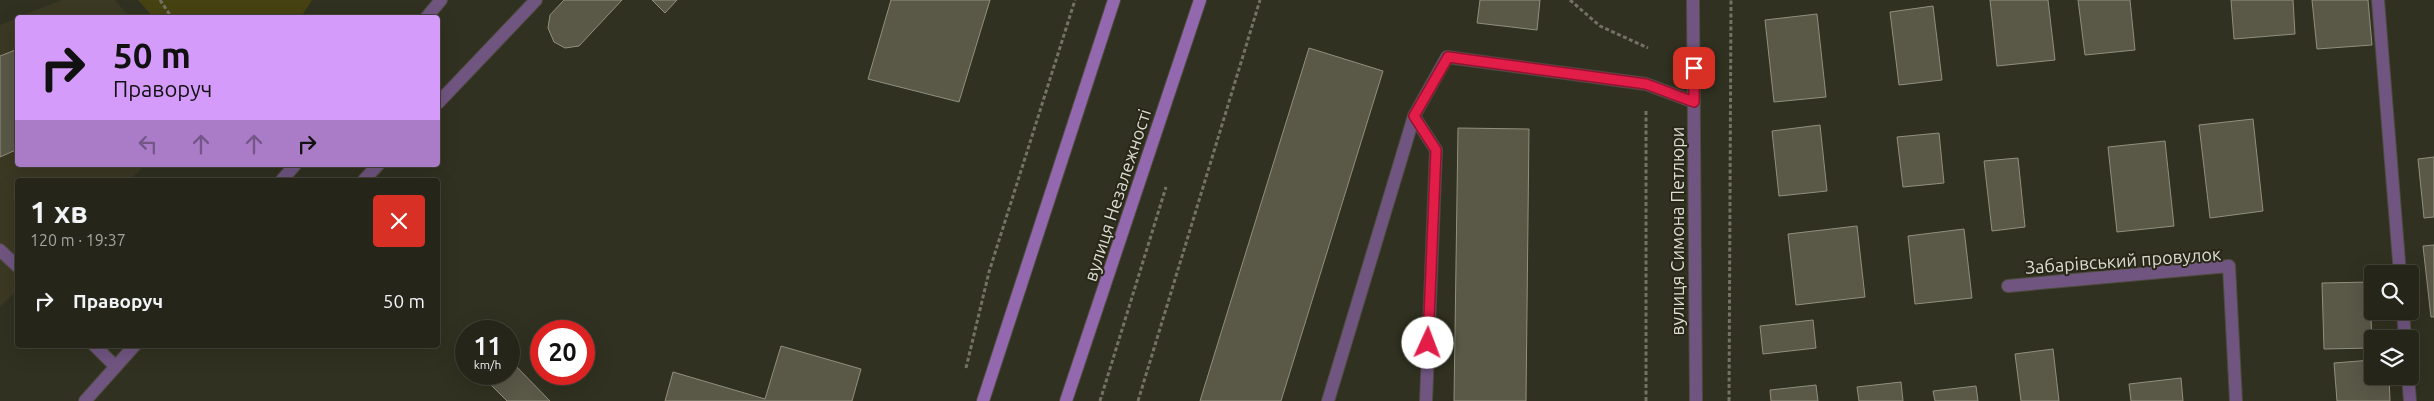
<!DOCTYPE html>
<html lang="uk">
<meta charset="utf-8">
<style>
body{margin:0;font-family:Ubuntu,sans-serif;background:#313126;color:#f1f3f6;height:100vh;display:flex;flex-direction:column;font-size:19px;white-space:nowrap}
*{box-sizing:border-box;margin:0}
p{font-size:16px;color:#a3a5a2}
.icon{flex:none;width:28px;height:28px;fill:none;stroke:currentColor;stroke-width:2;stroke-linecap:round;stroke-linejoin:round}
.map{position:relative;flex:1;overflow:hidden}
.sheet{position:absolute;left:15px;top:178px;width:425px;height:170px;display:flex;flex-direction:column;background:#252519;border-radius:5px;box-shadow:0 5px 20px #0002,0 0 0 1px #424238}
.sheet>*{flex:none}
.top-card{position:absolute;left:15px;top:15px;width:425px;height:152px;border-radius:5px;box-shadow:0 5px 20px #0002,0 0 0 1px #424238;background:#d59bfa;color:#111;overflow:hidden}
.buttons{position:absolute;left:2364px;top:265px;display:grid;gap:10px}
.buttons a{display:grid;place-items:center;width:55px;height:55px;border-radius:5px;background:#252519;box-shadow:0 5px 20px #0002,0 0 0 1px #424238;font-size:25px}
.speed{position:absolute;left:455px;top:320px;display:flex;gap:10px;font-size:25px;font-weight:700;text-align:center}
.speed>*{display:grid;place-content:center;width:65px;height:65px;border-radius:50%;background:#252519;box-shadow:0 5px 20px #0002,0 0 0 1px #424238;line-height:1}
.speed small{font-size:12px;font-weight:400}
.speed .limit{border:8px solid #d22;background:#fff;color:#111}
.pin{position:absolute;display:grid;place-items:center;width:42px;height:42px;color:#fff;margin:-21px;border-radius:10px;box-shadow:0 2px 8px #0006}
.me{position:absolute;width:55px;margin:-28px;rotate:2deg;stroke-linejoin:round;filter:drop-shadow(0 0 4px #0008)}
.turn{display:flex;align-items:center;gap:18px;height:105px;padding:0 15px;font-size:22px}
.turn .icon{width:65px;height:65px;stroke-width:2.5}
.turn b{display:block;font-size:35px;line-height:42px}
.lanes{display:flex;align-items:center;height:48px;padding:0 15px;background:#0003;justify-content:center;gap:25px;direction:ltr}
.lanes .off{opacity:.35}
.round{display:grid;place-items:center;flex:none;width:52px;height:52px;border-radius:5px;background:#313126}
.head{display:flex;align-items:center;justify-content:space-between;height:85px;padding:0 15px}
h1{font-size:30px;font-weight:700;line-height:38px}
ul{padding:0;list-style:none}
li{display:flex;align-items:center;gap:15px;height:75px;padding:0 15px}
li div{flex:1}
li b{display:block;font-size:19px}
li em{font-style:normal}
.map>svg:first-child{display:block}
.built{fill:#3b3923}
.green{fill:#464211}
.building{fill:#5a5948;stroke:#91907e}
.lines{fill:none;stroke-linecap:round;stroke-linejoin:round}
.lane-casing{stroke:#4d4c3d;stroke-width:14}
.street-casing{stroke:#4d4c3d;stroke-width:14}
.secondary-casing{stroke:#4d4c3d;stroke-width:14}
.path{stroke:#737265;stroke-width:3;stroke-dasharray:4 2.5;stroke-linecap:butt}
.lane{stroke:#705581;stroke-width:12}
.street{stroke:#705581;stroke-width:12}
.secondary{stroke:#9368af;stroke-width:12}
.route-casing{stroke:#92132f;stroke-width:12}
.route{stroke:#e11d48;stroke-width:9}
.labels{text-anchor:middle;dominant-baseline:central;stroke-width:4;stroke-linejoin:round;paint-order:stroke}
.street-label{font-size:18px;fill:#dddcd3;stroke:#282718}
</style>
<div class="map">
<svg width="2434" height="401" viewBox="0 0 2434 401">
<rect width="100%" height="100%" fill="#313121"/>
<!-- built -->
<path class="built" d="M62 0H115L129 17H18Z
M18 18V165H145L130 180H18L17 290 0 307V25Z"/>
<!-- green -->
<path class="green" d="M138 0H312L301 17 154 18Z"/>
<!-- building -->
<path class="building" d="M564 0H622L579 46 565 48 554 42 548 28 550 15Z
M652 0H677L665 13Z
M891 0H990L959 102 868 79Z
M1480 0H1540L1537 30 1477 23Z
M1990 0H2048L2055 60 1997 66Z
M2078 0H2130L2135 50 2085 55Z
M2231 0H2293L2295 34 2234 39Z
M2312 0H2368L2372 45 2317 49Z
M1933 6 1942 80 1899 85 1890 12Z
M1817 14 1826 97 1774 102 1765 20Z
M1309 48 1383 71 1281 401H1200Z
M18 49V149L0 157V56Z
M2253 119 2263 211 2210 218 2199 125Z
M1820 125 1827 191 1779 196 1772 131Z
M1458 128 1529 129 1526 401H1454Z
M1939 133 1944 183 1903 187 1897 137Z
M2165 141 2174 226 2117 232 2108 147Z
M2434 157V217L2424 218 2418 159Z
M2018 158 2025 227 1992 231 1984 161Z
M1857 226 1865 297 1796 305 1788 234Z
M1964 229 1972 298 1915 304 1908 236Z
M2434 245V317H2431L2423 246Z
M2370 282 2372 348 2324 349 2322 283Z
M1813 320 1816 348 1763 354 1760 326Z
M781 346 861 369 852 401H665L673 372 765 399Z
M2053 349 2059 401H2021L2015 354Z
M509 359 550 401H507L480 374H509Z
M2372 360V376H2389L2390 401H2337L2334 363Z
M2181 378 2183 401H2131L2129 384Z
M1901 382 1903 401H1859L1857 387Z
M1816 385 1818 401H1771L1770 390Z
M1976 386 1978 401H1935L1933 391Z"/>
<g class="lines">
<!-- lane casing -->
<g class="lane-casing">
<path id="lane" d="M2378 0 2400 274
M438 103 536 0
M1414 116 1436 150 1426 401
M364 180 378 165
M0 250 18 267
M2403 311 2405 339
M94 345 115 366
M2408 376 2410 401
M1328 401 1414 116 1447 57 1646 84 1694 102"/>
</g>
<!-- street casing -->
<g class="street-casing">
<path id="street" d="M1693 0 1696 401
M426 18 441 0
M282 180 295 165
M2008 286 2229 266 2236 401
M85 401 135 345"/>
</g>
<!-- secondary casing -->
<g class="secondary-casing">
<path id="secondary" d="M983 401 1114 0
M1066 401 1200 0"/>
</g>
<!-- path -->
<path class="path" d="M160 0 172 18
M1570 0 1600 26 1648 48
M966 368 989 272 1075 0
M1100 401 1166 187
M1138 401 1260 0
M1646 401V110
M1729 401 1731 0"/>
<!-- lane -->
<use href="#lane" class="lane"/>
<!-- street -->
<use href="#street" class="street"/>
<!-- secondary -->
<use href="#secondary" class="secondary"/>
</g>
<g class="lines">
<!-- route casing -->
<g class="route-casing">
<path id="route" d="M1428 343 1436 150 1414 116 1448 57 1646 84 1694 102V68"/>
</g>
<!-- route -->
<use href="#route" class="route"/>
</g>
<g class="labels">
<!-- street labels -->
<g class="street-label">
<text transform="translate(1117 195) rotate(-72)">вулиця Незалежності</text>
<text transform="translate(1677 231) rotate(-90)">вулиця Симона Петлюри</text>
<text transform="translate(2123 260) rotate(-4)">Забарівський провулок</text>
</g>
</g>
</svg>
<div class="buttons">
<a><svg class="icon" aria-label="search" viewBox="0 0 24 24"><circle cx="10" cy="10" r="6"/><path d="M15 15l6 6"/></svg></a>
<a><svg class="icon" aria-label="layers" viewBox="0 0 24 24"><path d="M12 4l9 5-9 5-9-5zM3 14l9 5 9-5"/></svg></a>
</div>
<div class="speed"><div>11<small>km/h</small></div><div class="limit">20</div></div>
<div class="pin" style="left:1694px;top:68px;background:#d93025"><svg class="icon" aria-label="arrive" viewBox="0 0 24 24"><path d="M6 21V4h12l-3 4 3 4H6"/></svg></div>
<svg class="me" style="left:1428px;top:343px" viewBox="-20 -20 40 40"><circle r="19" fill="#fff"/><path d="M0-13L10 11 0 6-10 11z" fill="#e11d48"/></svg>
<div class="top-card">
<div class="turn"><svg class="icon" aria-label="right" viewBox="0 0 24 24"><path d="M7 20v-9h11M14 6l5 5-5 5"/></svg><div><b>50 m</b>Праворуч</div></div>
<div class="lanes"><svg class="icon off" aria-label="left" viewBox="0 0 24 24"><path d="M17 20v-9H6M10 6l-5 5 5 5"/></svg><svg class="icon off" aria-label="ahead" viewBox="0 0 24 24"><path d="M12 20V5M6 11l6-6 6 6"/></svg><svg class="icon off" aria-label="ahead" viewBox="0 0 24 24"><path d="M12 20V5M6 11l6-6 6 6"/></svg><svg class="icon" aria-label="right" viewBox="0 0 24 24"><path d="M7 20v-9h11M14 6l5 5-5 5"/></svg></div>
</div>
<section class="sheet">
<div class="head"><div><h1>1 хв</h1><p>120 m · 19:37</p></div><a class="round" style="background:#d93025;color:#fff"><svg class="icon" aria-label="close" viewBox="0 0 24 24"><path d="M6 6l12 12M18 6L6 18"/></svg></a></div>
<ul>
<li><svg class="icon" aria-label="right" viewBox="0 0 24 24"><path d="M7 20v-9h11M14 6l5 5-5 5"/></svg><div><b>Праворуч</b></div><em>50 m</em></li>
</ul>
</section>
</div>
